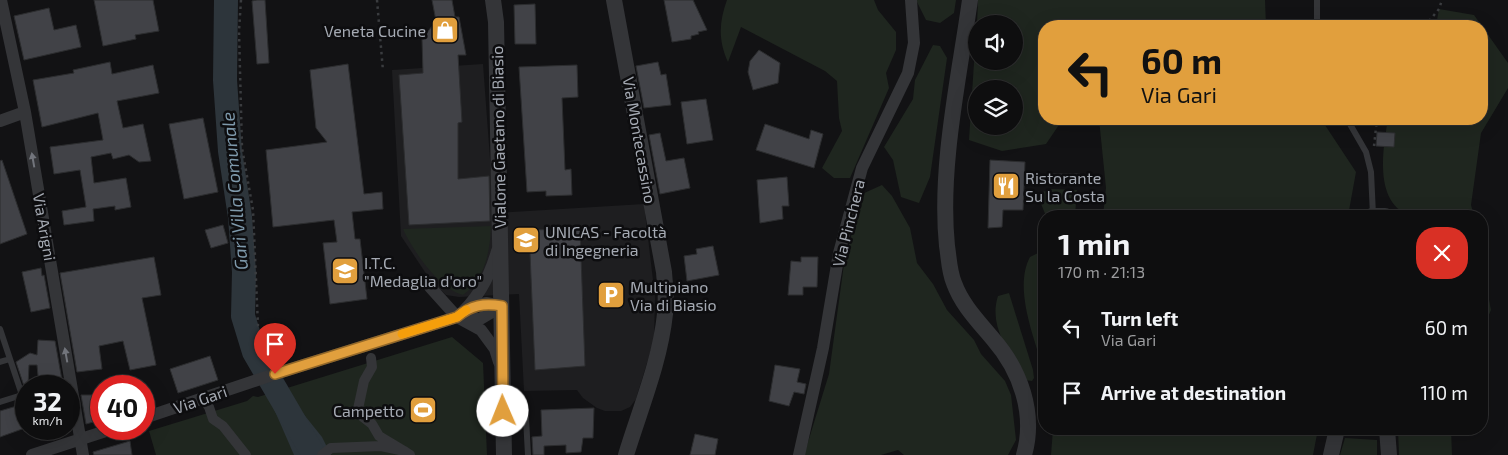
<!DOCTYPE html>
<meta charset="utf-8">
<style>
body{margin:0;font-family:"Exo 2",sans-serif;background:#171718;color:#f1f3f6;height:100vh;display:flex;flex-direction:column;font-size:19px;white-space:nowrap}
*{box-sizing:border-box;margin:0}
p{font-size:16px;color:#9b9c9e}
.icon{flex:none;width:28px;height:28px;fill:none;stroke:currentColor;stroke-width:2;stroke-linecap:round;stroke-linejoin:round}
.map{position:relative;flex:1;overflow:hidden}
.sheet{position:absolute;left:1038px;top:210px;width:450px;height:225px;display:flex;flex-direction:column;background:#0e0e0f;border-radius:20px;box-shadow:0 5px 20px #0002,0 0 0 1px #2e2e2f}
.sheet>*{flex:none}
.guide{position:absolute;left:1038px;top:20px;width:450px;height:105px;border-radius:20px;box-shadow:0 5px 20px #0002,0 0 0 1px #2e2e2f;background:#e19f3d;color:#111;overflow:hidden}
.controls{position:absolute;left:968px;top:15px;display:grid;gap:10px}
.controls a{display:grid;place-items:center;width:55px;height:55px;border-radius:50%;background:#0e0e0f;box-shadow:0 5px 20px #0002,0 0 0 1px #2e2e2f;font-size:25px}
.speed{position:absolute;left:15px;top:375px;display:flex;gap:10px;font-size:25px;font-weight:700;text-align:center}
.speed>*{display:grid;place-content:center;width:65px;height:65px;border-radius:50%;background:#0e0e0f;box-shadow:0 5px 20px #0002,0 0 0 1px #2e2e2f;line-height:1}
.speed small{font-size:12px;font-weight:400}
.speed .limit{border:8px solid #d22;background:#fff;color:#111}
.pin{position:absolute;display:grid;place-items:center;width:42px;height:42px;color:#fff;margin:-51px -21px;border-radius:50% 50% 50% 0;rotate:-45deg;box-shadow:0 0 5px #0007}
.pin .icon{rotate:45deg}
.me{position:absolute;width:55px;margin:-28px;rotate:359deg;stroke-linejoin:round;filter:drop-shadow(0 0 4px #0008)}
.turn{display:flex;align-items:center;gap:18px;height:105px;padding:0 20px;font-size:22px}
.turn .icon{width:65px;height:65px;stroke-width:2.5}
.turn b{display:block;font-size:35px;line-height:42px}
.round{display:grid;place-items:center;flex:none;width:52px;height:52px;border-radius:20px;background:#171718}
.head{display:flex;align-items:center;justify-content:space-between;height:85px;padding:0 20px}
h1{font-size:30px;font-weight:700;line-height:38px}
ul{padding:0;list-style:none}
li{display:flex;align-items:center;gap:15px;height:65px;padding:0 20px}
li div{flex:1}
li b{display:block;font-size:19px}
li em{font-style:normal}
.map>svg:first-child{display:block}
.built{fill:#1e1e20}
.green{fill:#1f261f;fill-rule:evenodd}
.water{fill:#2d353b}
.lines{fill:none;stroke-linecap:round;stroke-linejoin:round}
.river{stroke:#2d353b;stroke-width:24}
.building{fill:#414247;stroke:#2c2d2f}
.path{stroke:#3a3c3f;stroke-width:2.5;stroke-dasharray:2.5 4;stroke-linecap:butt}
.service{stroke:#343538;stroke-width:6}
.pedestrian{stroke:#343538;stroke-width:10}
.minor{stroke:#343538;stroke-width:12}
.tertiary{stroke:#343538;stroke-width:16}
.oneway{fill:#72757c}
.route-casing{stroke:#926728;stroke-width:12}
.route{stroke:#e19f3d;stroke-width:9}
.slow{stroke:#f59e0b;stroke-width:9}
.labels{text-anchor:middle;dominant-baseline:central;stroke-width:5;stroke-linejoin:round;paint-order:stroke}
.poi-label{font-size:16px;fill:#a5aab3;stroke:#0d0d0f;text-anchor:start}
.street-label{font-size:16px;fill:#a5aab3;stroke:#0d0d0f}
.water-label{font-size:18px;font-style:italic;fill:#7e99ab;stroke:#0d0d0f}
</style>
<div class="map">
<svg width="1508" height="455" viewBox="0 0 1508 455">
<rect width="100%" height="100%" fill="#121214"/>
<!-- built -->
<path class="built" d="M483 64 494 213 644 204 655 297 654 340 636 399 630 407 621 411H605L597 408 583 398 577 390 524 391 519 294 459 297 446 295 431 281 401 236 392 70Z"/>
<!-- green -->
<path class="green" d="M727 0H874L878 10 896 32V50L886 73 889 88 850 178H834L822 168 842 131 839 118 837 81 825 71 741 27 728 62C718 40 719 22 727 0Z
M916 0H956L954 13 940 23 926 20Z
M978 0H1265L1266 26H1044V119H1063L1046 144 1002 151 969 140 976 32V61H1014V24H977ZM976 89H1014V126H976Z
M1439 9 1474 15 1508 63V88L1481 133 1471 205 1474 216C1460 216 1422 220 1411 216 1373 203 1383 149 1388 119H1481V26H1436Z
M933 45 940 46 947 58 930 177 919 203 901 197 893 160 884 147 913 99 915 80Z
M1099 119H1321L1356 172 1348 216H1103L1106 188Z
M882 185 892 196 910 228 917 263 933 284 947 310 974 340 981 354 1005 381 1011 395 1016 440 1008 455H904L898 450 881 455H804L829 374 844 264 862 194Z
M1051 189 1077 190 1075 216H1046L1037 194Z
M491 226C490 252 485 279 463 295 439 289 413 251 403 229Z
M1044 250V372C1035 339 1013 289 1030 257Z
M1481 257 1491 310 1481 333Z
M1009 293 1033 370 1034 378 1032 381 1025 380C1010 353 988 327 998 296Z
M452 337 483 363 487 455H156L149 431 247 401 253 396 258 397Z
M1053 429H1318L1313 455H1051Z
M1398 429H1451L1452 455H1399Z
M1345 438 1377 440V455H1340Z"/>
<!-- water -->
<path class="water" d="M281 390 289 396 322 437 331 455H294L271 402 272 396Z"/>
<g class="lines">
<!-- river -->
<path class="river" d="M226 0 225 80 230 151 240 217 244 272 243 316 254 352 314 455"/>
</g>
<!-- building -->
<path class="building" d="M94 0H153L159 31 135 35 136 39 103 46Z
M257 0H265L269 63 257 64 252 1Z
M432 0H452L455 17H459L466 55H458L462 122 458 123V179L489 176 490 221 409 225 399 75 423 73 422 39 436 21Z
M664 0H693L707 30 698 32 699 34 691 36V39L672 42Z
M535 4 536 44H515L514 5Z
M49 8 54 30 76 25 81 47 24 60 14 16Z
M759 50 780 63 778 83 753 90 748 72 750 61Z
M110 62 112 74 153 65 159 93 117 101 123 128 143 124 151 161 139 162 129 155 113 159 111 153 91 157 94 183 126 178 131 207 115 210V206L93 209 94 221 64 225 62 211 86 207 80 170 54 174 50 147 103 140 98 113 42 127 33 80 74 73 73 70Z
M658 62 661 75 666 74 671 105 644 108 636 66Z
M348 64 364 194 382 192 383 209 352 212 355 239H360L367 299 330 304 323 243 337 242 334 220 273 227 266 150 327 142 316 128 310 70Z
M577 65 578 97 562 98 565 170 571 169 572 195 546 196V191L527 192 519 67Z
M706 99 713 140 687 144 681 102Z
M203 118 218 192 184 199 169 124Z
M765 124 809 139 811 130 823 134 814 168 756 150Z
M1377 132 1395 133 1394 147 1376 146Z
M660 133 666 161 684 158 690 188 660 194 649 135Z
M2 160 27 234 0 244V161Z
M990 160 1025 162 1023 210H1003L1002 227 988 228Z
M1052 174H1080V184H1052Z
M787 177 789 206H782L783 219 760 223 757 180Z
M223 225 228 243 211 248 205 230Z
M580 229 585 366 535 370 529 230Z
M713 246 719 275 687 281 684 256 697 254 696 249Z
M154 257 161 295 142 298 156 365 130 370 123 341 99 346 102 369 77 372 60 273Z
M801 257H818L817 287H803V295H788L791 261 801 262Z
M41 268 42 276 44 275 50 308 31 312 22 272Z
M38 340 55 341 63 386H39L37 365H29L28 386H24L16 362 30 353 37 355Z
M210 356 218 380 178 393 170 369Z
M775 365 800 369 797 382 806 384 804 394 794 392 789 406 769 401Z
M81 395H101V420L86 424Z
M20 405 25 421V428L0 437V411Z
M594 408 593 438H583L581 452 566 453V445L544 446V455H533L532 437 542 436 541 410Z
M695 434 718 439 715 455H690Z
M130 441 132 455H94L93 452Z"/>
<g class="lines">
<!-- path -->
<path class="path" d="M241 0 239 31 242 148 253 210 258 326 272 363
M377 0 383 71
M1425 26 1439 9 1442 0
M1374 146 1377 119"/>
<!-- service -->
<path class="service" d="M1317 0V26
M1347 119 1366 152 1371 172 1373 215
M0 329 22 395 0 402
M0 362 10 359
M504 411 526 418 528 455"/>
<!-- pedestrian -->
<path class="pedestrian" d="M371 358 372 367 364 381 358 409 363 417 372 424 379 436 404 451
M202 398 209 407 213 419 223 426 246 455
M322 455 331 448 381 446 404 451 410 455"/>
<!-- minor -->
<path class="minor" d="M1 0 25 112 83 455
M0 121 25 112
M430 287 457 317 481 330 495 349 499 362
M466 310 486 303 502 306
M462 318 480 319 502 306
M144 418 275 374 457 317C477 300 490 276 497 251
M32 455 112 429
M799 455 823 348 839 253 862 168 908 73 914 43 911 0"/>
<!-- tertiary -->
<path class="tertiary" d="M493 0 496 22 504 455
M614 0 664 272C665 286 667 300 665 314 660 362 640 409 626 455
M970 0C959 78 939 168 947 246 949 258 949 271 954 283 962 305 978 321 993 339 1020 370 1036 413 1024 455
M1372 216H1385
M1387 429 1389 455
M1331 455 1337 429"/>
</g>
<!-- one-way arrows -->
<defs><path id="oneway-solid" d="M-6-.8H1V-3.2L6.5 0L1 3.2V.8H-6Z" transform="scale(1.25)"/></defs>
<g class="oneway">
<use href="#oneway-solid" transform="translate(33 160) rotate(-100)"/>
<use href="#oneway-solid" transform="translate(66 355) rotate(-100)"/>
</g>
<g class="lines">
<!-- route casing -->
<g class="route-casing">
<path id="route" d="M275 374 457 317C471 305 484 303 502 306L503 411"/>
</g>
<!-- route -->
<use href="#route" class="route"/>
<!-- slow -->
<path class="slow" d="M402 334 457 317 466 310"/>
</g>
<!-- icons -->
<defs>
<g id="shop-square" transform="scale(1.4375)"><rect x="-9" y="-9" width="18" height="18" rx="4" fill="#e19f3d" stroke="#0d0d0f"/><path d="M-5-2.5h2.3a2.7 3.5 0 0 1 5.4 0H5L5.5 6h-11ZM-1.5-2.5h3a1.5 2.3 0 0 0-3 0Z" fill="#fff"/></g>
<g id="restaurant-square" transform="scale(1.4375)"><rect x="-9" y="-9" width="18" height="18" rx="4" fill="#e19f3d" stroke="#0d0d0f"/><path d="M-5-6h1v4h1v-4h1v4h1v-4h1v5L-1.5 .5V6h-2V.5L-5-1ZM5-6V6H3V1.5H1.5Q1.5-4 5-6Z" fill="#fff"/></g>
<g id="university-square" transform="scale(1.4375)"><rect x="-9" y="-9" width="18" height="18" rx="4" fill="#e19f3d" stroke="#0d0d0f"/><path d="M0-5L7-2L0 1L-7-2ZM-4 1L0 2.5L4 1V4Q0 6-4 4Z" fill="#fff"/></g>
<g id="school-square" transform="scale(1.4375)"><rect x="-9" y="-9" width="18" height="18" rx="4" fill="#e19f3d" stroke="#0d0d0f"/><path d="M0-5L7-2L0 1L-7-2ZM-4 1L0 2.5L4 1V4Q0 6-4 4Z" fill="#fff"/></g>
<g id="parking-square" transform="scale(1.4375)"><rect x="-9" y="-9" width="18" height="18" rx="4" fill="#e19f3d" stroke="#0d0d0f"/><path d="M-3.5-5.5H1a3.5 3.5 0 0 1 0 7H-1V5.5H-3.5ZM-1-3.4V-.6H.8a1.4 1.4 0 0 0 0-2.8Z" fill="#fff"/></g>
<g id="stadium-square" transform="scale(1.4375)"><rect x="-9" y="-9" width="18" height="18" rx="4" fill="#e19f3d" stroke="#0d0d0f"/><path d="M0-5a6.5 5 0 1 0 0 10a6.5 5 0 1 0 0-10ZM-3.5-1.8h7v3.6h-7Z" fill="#fff"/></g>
</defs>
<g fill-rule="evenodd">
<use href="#shop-square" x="445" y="30"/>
<use href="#restaurant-square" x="1006" y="186"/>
<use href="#university-square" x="526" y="240"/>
<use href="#school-square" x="345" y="271"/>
<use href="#parking-square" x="611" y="295"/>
<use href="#stadium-square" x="423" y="410"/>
</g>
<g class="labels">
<!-- poi labels -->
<g class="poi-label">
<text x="426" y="30" text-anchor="end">Veneta Cucine</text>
<text x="1025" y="177">Ristorante<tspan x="1025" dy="18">Su la Costa</tspan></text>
<text x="545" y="231">UNICAS - Facoltà<tspan x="545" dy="18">di Ingegneria</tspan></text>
<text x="364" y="262">I.T.C.<tspan x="364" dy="18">"Medaglia d'oro"</tspan></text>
<text x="630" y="286">Multipiano<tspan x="630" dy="18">Via di Biasio</tspan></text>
<text x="404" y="410" text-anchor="end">Campetto</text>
</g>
<!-- street labels -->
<g class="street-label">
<text transform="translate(498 137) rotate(-91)">Vialone Gaetano di Biasio</text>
<text transform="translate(640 140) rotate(80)">Via Montecassino</text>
<text transform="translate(848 223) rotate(-76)">Via Pinchera</text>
<text transform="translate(45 227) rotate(80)">Via Arigni</text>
<text transform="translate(200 399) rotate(-19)">Via Gari</text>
</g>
<!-- water labels -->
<g class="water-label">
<text transform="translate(234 191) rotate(-95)">Gari Villa Comunale</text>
</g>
</g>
</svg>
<div class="controls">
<a><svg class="icon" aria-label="sound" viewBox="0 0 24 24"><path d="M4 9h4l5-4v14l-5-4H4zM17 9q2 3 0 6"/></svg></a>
<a><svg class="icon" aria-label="layers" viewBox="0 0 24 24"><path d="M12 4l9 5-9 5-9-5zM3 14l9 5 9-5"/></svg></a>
</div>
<div class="speed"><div>32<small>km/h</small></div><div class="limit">40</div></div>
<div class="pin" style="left:275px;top:374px;background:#d93025"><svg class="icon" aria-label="arrive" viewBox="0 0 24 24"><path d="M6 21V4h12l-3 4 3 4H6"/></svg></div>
<svg class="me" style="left:503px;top:411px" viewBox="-20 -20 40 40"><circle r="19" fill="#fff"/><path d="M0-13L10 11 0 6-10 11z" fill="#e19f3d"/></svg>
<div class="guide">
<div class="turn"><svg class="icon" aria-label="left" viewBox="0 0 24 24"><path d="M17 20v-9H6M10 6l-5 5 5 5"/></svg><div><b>60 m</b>Via Gari</div></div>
</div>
<section class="sheet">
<div class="head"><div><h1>1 min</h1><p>170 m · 21:13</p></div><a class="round" style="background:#d93025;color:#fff"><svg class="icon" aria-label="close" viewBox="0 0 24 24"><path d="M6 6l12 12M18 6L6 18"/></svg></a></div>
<ul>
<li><svg class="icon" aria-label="left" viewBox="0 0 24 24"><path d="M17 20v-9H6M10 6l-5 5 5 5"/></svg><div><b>Turn left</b><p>Via Gari</p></div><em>60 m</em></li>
<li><svg class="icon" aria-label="arrive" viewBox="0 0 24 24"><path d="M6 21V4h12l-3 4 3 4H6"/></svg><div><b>Arrive at destination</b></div><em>110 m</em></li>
</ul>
</section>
</div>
